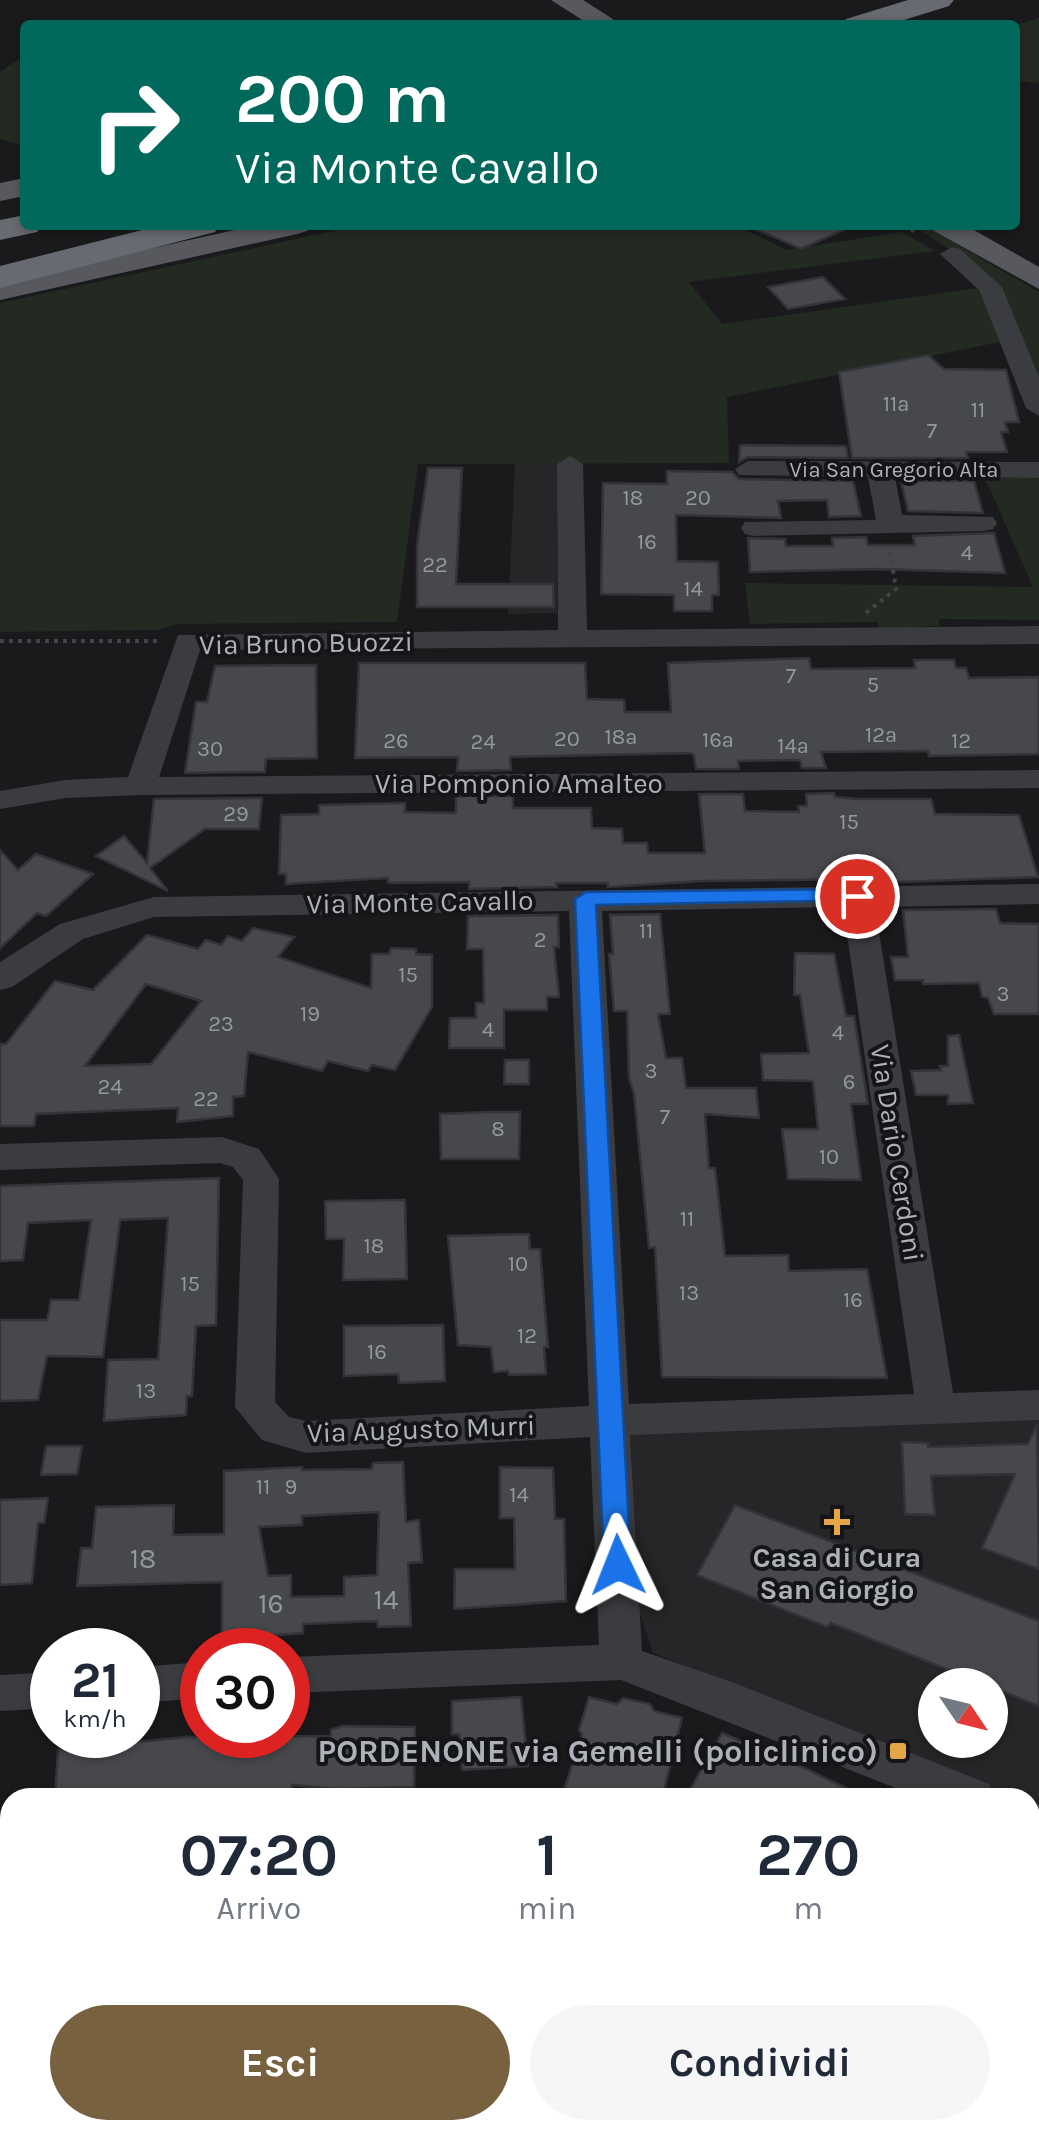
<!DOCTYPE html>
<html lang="it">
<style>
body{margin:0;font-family:Karla,sans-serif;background:#f6f6f7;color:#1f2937;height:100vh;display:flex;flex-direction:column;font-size:38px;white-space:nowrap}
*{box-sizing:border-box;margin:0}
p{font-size:32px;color:#747a83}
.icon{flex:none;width:55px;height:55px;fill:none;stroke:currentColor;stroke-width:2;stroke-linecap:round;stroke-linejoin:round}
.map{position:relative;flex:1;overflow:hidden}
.panel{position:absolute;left:0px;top:1788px;width:1040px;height:352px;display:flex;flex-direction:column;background:#fff;border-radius:30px 30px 0 0;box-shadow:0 2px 8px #0004}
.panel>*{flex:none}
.guide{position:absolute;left:20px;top:20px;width:1000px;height:210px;border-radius:10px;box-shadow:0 2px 8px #0004;background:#00695c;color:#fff;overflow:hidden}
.needle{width:65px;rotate:125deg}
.fabs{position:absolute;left:918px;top:1668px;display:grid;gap:20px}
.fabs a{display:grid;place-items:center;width:90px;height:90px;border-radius:50%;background:#fff;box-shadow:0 2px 8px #0004;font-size:50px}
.speed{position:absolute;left:30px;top:1628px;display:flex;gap:20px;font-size:50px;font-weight:700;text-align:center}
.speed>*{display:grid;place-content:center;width:130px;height:130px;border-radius:50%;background:#fff;box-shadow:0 2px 8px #0004;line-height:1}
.speed small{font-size:25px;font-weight:400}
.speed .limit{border:15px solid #d22;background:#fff;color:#111}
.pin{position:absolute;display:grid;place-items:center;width:85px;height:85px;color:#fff;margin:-42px;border:5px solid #fff;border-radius:50%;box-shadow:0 2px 10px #0007}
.me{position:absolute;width:110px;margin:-55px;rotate:358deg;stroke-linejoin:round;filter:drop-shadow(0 0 8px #0008)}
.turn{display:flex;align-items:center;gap:35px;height:210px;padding:0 50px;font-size:45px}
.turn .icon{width:130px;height:130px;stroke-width:2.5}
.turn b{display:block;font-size:70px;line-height:85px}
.eta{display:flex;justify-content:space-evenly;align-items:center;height:170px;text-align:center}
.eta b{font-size:60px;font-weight:700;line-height:70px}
.button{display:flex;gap:20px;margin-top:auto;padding:20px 50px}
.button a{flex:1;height:115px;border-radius:60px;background:#78613f;color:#fff;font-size:40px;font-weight:700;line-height:115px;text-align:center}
.button a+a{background:#f6f6f7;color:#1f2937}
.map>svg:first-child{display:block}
.built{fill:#262629;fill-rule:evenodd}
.green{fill:#222a22}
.building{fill:#47484c;stroke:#343438;stroke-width:2.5;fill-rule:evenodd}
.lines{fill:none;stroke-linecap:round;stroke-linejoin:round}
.path{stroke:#414347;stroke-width:4;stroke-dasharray:4 5;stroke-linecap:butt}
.minor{fill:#3b3c40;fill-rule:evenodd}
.major{fill:#57595f;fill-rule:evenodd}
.highway{fill:#676b71;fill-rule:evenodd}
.route{fill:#1a73e8;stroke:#114b97;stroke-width:2.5}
.poi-dot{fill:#e5a648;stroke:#151517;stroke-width:4}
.labels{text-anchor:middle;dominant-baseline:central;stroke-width:8;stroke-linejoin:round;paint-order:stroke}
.number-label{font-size:22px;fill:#94989e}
.far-street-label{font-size:22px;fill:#adb2ba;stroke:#151517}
.street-label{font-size:28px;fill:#adb2ba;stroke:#151517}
.poi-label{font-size:28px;font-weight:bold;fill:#adb2ba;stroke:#151517}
.near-number-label{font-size:28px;fill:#94989e}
.near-poi-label{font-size:32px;font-weight:bold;fill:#adb2ba;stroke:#151517;text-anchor:end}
</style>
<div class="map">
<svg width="1039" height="2138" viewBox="0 0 1039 2138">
<rect width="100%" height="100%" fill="#1a1a1c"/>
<!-- built -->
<path class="built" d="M557 463V613L508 614 515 464Z
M1039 1419V1807L1030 1803V1798L1015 1797 653 1653 640 1613 630 1431ZM935 1685H990V1740H935Z"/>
<!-- green -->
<path class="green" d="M1039 18V83L1015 81V25Z
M25 55V146L0 139V72Z
M360 225H713L721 229 736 225 786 250 902 232 935 251 689 282 722 324 978 288 1000 342 727 397 729 463 418 464 397 622 178 624 157 630 0 632V303Z
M912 225H924L1039 292V384L980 269Z
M985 478H1039V620L939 619V626L880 628 877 622 750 624 745 583 1033 587Z"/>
<!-- building -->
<path class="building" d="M747 225H854L801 249Z
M823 277 845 299 788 309 768 287Z
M928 355 944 369 1006 370 1019 422H1005L1008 432H1001L1007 452H966L968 458H852L839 372Z
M740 445 846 446 848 458 748 457 739 462Z
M428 468H462L456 584H553L554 607H417V545Z
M667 471 732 472 739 479 853 481 861 516 829 517 827 500 778 501 781 518 676 515 677 561 718 562 719 595H712V611H674V595L601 594 603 483 667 484Z
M901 481H974L983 513 908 511Z
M994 533 1005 573 875 569 750 572 748 538 785 539 786 546H833L832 538 866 537 868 545H915L913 536Z
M809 658 811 669 915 668 914 660H954L956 668H966L969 678 1039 677V754L929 756 928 751 821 752 826 768H802L800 760 738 761 739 769H696L694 755 690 753 510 757 511 770 457 771 458 757 355 758 359 663H585L587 699 624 700 625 712H671L668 663Z
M316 665 317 758 266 759 265 772 185 773 196 702H207L215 666Z
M834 793 835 797 857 799H931L935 814 1019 815 1038 877 899 882 874 879 702 881 608 887V883H556L557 887 469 889V882L388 883V878L286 884V874H279L281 815 319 814V805L405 803V812L456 813V796H513V808H591L592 828 622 829 623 843H647L648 853H705L699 794H743L745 811 799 812 798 806H807L806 794Z
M262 798 259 829H205L150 868 168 891 96 856 124 836 147 863 154 799Z
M0 850 18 870 36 854 93 874 46 916 37 913 0 948Z
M996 909 1000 923 1039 924V1014H994L988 998 982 997 979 983 923 984V980H895L891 957H908L903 910Z
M660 914 670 1014H658L666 1058H682L686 1088H756L759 1118 705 1114 709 1168H715L725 1256 788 1255 789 1271 867 1269 887 1378 662 1377 655 1247 649 1248 634 1094 629 1078 627 1011H614L609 954H613L610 915Z
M558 915 559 947H554L559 997H547V1010H504V1048H449L450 1018H476V1003H484L483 949H467L468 916Z
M253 928 294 937 278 957 371 988 372 954H389L391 948 416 949V954L432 955V1007L395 1070 372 1065 368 1071 328 1061 322 1071 248 1052 244 1096 233 1097V1116L177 1122 178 1108 36 1114 34 1126H0V1044H6L55 981 93 990 147 935 198 949 206 940 221 945 228 936 242 941ZM146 984 201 1001 151 1064 85 1066Z
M795 953 834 954 846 1016H854L868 1104H851L861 1180 788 1179 782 1129H818L813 1081 763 1080 761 1054 809 1053 800 995H794Z
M959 1035 973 1103 948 1104V1095H916L911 1071 941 1070 940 1066H948V1036Z
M505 1060H529V1084H504Z
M489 1112H520L519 1159H441L440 1114Z
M219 1178 216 1325 196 1326 192 1396H187L186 1415 104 1421 108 1360 158 1359 168 1218 120 1220 103 1357 47 1356 38 1400 0 1401V1320H47L51 1300H79L91 1220 28 1223 23 1260 0 1261V1186Z
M405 1200 407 1279 343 1280 344 1239H326L325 1201Z
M529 1234 530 1249H540L548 1347H544L546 1374 509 1375 508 1371 494 1372 491 1347 458 1345 448 1236Z
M443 1325 445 1381 399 1383 398 1374 344 1376V1326Z
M1037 1424 1039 1569 982 1548 1015 1474 931 1476 935 1515 905 1514 902 1442 928 1443V1447L1028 1444Z
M46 1446H82L77 1474 41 1475Z
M403 1462 406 1522 419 1520 422 1562 408 1563 411 1626 378 1627 377 1621 303 1624V1633L222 1639V1582L77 1586 81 1548H92L96 1507 174 1505 173 1535 224 1534V1471L302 1467V1470L372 1469 373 1463ZM379 1512 377 1575 344 1577V1596L291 1597V1575L268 1576 259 1527 302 1525V1516Z
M500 1467 553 1468 555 1519H564L566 1601 454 1609 455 1569H515L514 1518H500Z
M48 1498 44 1523H38L32 1583 0 1585V1500Z
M735 1505 1039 1621V1706L831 1623 827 1627 697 1575Z
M521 1697 528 1766 462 1770 459 1734H452V1701Z
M589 1697 617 1704 623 1698 650 1704 654 1711 682 1718 662 1798H577L564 1790 582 1734 579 1730Z
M342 1726 415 1727 414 1787 337 1789 292 1785V1794L55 1798 58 1750 187 1737 331 1736V1730Z
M722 1733 802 1767 867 1798H708L690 1790Z"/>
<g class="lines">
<!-- path -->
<path class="path" d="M903 225 918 233
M866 613 896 589 889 546
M0 641H160"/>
<!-- minor -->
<path class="minor" d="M952 247 960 249 1002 287 1039 377V416L1026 408 979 290 940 254Z
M570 456 583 464 587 630 1039 626V644L200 650 159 777 1039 770V788L140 795 65 798 0 809V791L65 780 128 777 178 635 558 630 557 464Z
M748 461 1039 462V478L895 477 902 515 993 517 997 523 993 529 983 531 755 536 745 534 741 528 745 522 876 520 868 477 739 475 735 469Z
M1039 884V904L875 907 953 1393 1039 1390V1420L630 1435 642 1651 732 1682 989 1784 996 1798H921L621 1680 288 1693V1657L599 1645 590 1437 306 1453 262 1440 235 1407 243 1180 233 1167 220 1163 0 1170V1144L222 1137 259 1149 279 1179 275 1402 289 1417 306 1421 589 1406 569 911 154 917 83 939 12 987 0 990V962L60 924 154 897ZM843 907 914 1394 629 1404 602 911Z
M202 1662V1698L138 1703V1667Z
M52 1672V1708L0 1711V1675Z
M1030 1801 1039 1804V1845L1030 1842Z
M0 1999H10V2045H0Z
M936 2130H1009L1012 2138H939Z"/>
<!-- major -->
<path class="major" d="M551 0H583L622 25H590Z
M25 178V196L0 201V183Z
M257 225H312L307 231 297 234 0 300V282Z
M929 225H965L1039 267V289L934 231Z"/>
<!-- highway -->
<path class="highway" d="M908 0H954L949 6 888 25H842L846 19Z
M25 215V225H42L37 232 0 240V220Z
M162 225H220L215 232 0 288V266Z"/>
</g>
<!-- route -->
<path class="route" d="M857 889 864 891 868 896 864 900 596 905 631 1565 627 1573 618 1576 608 1573 604 1565 575 899 586 892Z"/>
<!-- markers -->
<g class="poi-dot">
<path d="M832 1507h10v10h10v10h-10v10h-10v-10h-10v-10h10z"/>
<rect x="888" y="1741" width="20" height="20" rx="5"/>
</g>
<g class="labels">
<!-- number labels -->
<g class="number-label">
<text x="896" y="404">11a</text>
<text x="978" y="410">11</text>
<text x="932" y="431">7</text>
<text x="633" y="498">18</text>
<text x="698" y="498">20</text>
<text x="647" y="542">16</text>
<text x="967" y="553">4</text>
<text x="435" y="565">22</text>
<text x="693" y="589">14</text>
<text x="791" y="676">7</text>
<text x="873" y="685">5</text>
<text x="881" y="735">12a</text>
<text x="621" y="737">18a</text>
<text x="567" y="739">20</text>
<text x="718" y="740">16a</text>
<text x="396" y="741">26</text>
<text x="961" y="741">12</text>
<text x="483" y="742">24</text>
<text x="793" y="746">14a</text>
<text x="210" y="749">30</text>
<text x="236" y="814">29</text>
<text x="849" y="822">15</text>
<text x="646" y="931">11</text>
<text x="540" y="940">2</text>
<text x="408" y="975">15</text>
<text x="1003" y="994">3</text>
<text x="310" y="1014">19</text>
<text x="221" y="1024">23</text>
<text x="488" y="1030">4</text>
<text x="838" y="1033">4</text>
<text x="651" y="1071">3</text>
<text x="849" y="1082">6</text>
<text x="110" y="1087">24</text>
<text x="206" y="1099">22</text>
<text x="665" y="1117">7</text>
<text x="498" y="1129">8</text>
<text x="829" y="1157">10</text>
<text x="687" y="1219">11</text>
<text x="374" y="1246">18</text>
<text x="518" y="1264">10</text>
<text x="190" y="1284">15</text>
<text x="689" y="1293">13</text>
<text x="853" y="1300">16</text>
<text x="527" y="1336">12</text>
<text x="377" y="1352">16</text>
<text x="146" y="1391">13</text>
<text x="263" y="1487">11</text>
<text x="291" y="1487">9</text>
<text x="519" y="1495">14</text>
</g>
<!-- far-street labels -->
<g class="far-street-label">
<text x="894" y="470">Via San Gregorio Alta</text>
</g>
<!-- street labels -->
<g class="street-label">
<text transform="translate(306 643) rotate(-1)">Via Bruno Buozzi</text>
<text x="519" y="783">Via Pomponio Amalteo</text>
<text transform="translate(420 902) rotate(-1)">Via Monte Cavallo</text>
<text transform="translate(897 1153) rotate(81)">Via Dario Cerdoni</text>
<text transform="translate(421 1429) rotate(-2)">Via Augusto Murri</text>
</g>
<!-- poi labels -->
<g class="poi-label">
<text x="837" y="1557">Casa di Cura<tspan x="837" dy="32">San Giorgio</tspan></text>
</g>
<!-- near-number labels -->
<g class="near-number-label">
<text x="143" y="1558">18</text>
<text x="386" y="1599">14</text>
<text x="271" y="1603">16</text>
</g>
<!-- near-poi labels -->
<g class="near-poi-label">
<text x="878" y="1751">PORDENONE via Gemelli (policlinico)</text>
</g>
</g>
</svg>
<div class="fabs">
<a><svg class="needle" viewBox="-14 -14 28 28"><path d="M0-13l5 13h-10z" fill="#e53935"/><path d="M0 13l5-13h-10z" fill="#747a83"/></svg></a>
</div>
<div class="speed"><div>21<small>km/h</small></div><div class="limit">30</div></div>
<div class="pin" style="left:857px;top:896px;background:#d93025"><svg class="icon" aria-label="arrive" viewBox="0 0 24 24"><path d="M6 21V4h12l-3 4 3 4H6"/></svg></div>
<svg class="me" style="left:618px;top:1565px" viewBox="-20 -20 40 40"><path d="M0-17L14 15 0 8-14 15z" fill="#1a73e8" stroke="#fff" stroke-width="4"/></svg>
<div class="guide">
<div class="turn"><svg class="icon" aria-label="right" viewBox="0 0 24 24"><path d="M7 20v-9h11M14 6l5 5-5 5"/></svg><div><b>200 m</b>Via Monte Cavallo</div></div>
</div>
<section class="panel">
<div class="eta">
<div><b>07:20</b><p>Arrivo</p></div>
<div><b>1</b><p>min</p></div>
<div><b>270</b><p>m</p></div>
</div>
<div class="button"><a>Esci</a><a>Condividi</a></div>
</section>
</div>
